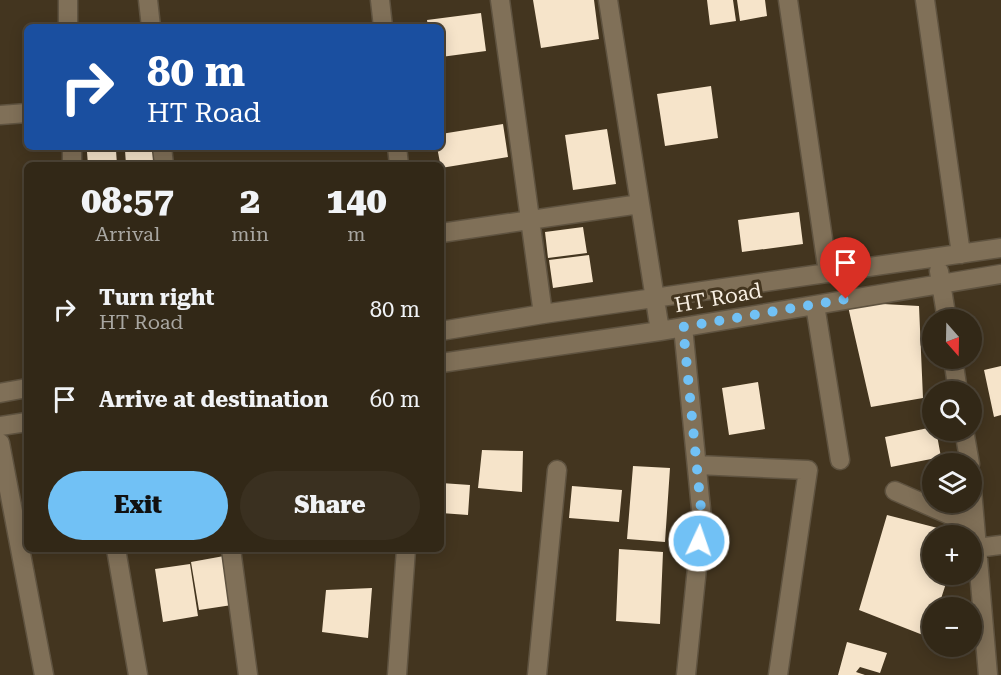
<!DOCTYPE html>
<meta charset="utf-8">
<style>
body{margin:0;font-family:"Roboto Serif",serif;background:#3a3020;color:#f1f3f6;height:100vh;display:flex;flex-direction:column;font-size:22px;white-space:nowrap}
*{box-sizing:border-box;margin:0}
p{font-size:20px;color:#a8a6a1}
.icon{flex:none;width:33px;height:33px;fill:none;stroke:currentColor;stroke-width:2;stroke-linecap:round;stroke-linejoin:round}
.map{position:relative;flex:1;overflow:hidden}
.panel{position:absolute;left:24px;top:162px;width:420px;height:390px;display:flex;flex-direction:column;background:#322817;border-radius:9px;box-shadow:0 3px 15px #0003,0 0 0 2px #4d4436}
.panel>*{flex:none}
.hud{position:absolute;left:24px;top:24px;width:420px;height:126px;border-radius:9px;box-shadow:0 3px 15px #0003,0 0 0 2px #4d4436;background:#1a4fa0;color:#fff;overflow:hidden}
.needle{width:39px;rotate:160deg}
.controls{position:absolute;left:922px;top:309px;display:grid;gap:12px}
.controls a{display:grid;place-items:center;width:60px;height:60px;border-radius:50%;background:#322817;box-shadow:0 3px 15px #0003,0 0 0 2px #4d4436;font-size:30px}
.pin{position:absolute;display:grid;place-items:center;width:51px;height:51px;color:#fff;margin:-62px -26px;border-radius:50% 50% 50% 0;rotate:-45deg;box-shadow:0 0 6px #0007}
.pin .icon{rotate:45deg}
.me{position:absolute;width:66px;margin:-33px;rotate:3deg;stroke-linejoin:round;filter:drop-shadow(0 0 4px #0008)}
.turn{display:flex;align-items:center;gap:21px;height:126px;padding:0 24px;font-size:27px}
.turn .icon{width:78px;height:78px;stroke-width:2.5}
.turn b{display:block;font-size:42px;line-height:51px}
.eta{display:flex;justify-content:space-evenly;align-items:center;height:102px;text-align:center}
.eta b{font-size:36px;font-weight:800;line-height:42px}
.primary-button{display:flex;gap:12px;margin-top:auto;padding:12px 24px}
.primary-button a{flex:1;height:69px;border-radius:36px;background:#71c1f5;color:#111;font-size:24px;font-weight:800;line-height:69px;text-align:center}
.primary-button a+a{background:#3a3020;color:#f1f3f6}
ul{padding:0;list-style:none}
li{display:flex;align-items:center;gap:18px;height:90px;padding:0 24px}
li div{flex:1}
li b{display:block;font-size:22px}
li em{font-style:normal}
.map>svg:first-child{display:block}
.building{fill:#f6e4ca}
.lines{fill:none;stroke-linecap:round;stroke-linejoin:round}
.minor-casing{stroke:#5f5340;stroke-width:21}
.minor{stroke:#807058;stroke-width:18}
.route{stroke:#71c1f5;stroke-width:10;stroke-dasharray:0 18}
.labels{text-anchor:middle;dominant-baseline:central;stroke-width:6;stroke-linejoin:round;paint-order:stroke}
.street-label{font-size:21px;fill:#f8efe2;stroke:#43351f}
</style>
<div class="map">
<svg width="1001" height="675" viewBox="0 0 1001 675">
<rect width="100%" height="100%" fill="#43351f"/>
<!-- building -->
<path class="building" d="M533 0H594L599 39 541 48Z
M707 0H733L736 21 710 25Z
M737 0H765L767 16 740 21Z
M481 13 486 51 441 57V27H428L427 20Z
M711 86 718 138 665 146 657 94Z
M503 124 508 157 441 168 437 147H441V134Z
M607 129 616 184 573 190 565 135Z
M155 148 156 165H126L125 150Z
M116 150 117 165H88L87 152Z
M799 212 803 244 742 252 738 220Z
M583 227 587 253 548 258 545 232Z
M589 255 593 282 553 288 549 260Z
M847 302 919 306 923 398 871 407Z
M1001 366V415L994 417 984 370Z
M758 382 765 429 729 435 722 388Z
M933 427V430H936L941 457 891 467 885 437Z
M482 450 523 451 522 492 478 488Z
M633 466 670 468 665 542 627 539Z
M441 483 470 485 468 515 441 513Z
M572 486 622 490 619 522 569 518Z
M887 515 965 535 933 536V574H949L938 608H933V622L928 637 859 610Z
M619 549 663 552 660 624 616 621Z
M224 556 232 605 199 610 191 562Z
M190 564 198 616 163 622 155 569Z
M372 588 368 638 322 632 326 590Z
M847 642 887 653 880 673 860 667 856 672 865 675H838Z"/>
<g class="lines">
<!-- minor casing -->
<g class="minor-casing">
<path id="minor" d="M68 0V27
M148 0 151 27
M380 0 383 27
M500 0 543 314
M608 0 660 331
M788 0 828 273
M925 0 961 254
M0 115 27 113
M72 147V165
M162 147 164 165
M397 147 399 165
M441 233 640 204
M939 271 947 320
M815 305 840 460
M683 327 702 519 686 675
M441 331 543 314 1001 248
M953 358 958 392
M441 363 660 331 1001 274
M0 393 27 388
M0 426 27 422
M964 430 970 464
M0 443 44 675
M697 465 808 470 778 675
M972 490 988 675
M895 491 975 526
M977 548 1001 545
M116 549 138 675
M231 549 248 675
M397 675 406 549
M537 675 557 470"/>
</g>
<!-- minor -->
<use href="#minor" class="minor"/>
</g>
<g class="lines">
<!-- route -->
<path class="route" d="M699 541 702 519 683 327 846 299"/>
</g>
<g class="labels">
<!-- street labels -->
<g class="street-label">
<text transform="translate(718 298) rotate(-10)">HT Road</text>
</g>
</g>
</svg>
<div class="controls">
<a><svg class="needle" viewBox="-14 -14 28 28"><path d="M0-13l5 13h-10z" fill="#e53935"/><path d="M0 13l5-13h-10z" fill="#a8a6a1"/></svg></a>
<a><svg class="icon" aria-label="search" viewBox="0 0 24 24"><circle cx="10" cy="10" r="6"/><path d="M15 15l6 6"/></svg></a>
<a><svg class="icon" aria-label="layers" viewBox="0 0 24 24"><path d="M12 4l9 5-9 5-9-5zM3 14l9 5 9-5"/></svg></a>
<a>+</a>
<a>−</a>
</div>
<div class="pin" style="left:846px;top:299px;background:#d93025"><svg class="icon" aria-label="arrive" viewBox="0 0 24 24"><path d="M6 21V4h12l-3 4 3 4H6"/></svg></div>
<svg class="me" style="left:699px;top:541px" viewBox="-20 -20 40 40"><circle r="17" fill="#71c1f5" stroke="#fff" stroke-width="3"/><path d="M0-11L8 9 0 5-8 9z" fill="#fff"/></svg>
<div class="hud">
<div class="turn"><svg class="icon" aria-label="right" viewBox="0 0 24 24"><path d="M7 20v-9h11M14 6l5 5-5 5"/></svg><div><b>80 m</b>HT Road</div></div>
</div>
<section class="panel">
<div class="eta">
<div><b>08:57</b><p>Arrival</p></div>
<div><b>2</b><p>min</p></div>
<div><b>140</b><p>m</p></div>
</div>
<ul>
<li><svg class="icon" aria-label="right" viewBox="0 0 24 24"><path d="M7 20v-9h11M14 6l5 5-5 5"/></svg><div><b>Turn right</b><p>HT Road</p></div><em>80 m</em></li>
<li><svg class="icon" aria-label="arrive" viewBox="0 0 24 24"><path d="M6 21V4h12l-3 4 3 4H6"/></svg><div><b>Arrive at destination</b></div><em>60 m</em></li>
</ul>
<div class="primary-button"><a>Exit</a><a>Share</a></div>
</section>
</div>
